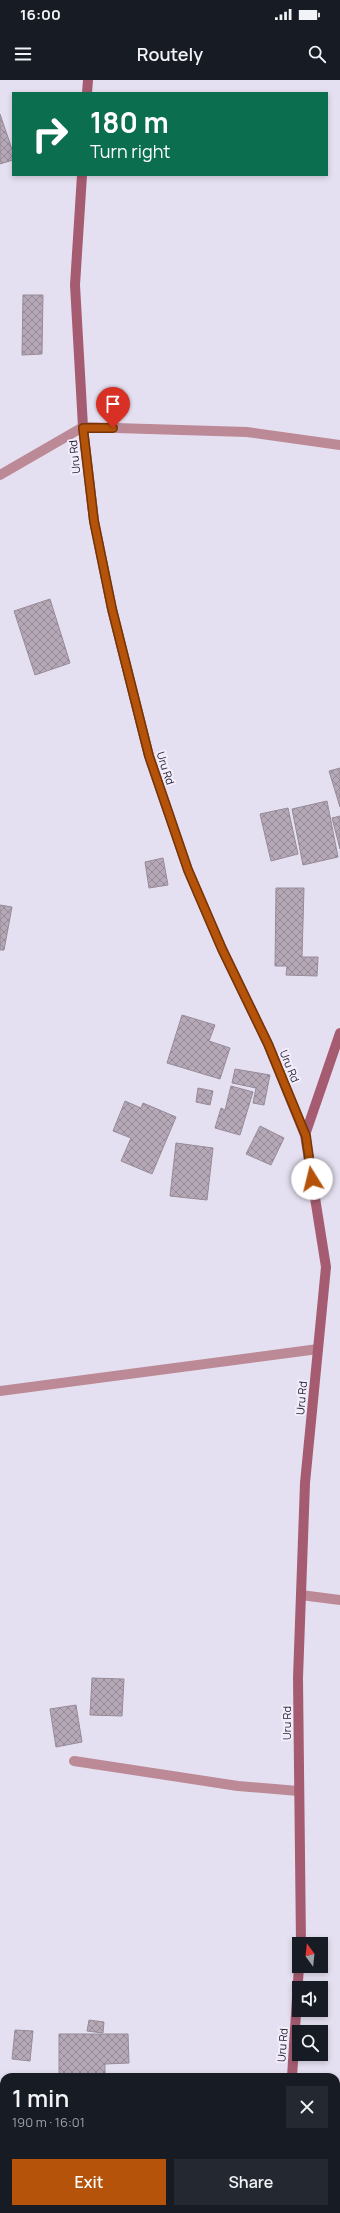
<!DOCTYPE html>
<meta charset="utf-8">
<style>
body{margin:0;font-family:Manrope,sans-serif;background:#242831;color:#f1f3f6;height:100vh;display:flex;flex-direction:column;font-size:15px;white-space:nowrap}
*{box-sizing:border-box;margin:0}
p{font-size:13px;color:#9ea1a6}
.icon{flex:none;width:22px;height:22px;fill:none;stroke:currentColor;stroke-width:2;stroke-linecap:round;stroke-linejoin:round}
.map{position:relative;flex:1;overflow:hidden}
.details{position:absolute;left:0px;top:1993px;width:340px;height:140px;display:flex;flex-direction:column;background:#171b24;border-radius:12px 12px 0 0;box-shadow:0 2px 6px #0003}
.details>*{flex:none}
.hud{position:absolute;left:12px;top:12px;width:316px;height:84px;border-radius:0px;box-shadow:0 2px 6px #0003;background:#0b6e4f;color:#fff;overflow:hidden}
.needle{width:26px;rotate:345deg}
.controls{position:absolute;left:292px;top:1857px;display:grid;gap:8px}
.controls a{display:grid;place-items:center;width:36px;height:36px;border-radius:0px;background:#171b24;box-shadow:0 2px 6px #0003;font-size:20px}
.pin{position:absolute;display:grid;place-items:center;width:34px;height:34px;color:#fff;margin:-41px -17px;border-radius:50% 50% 50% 0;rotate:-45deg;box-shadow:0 0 4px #0007}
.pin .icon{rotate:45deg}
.me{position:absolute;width:44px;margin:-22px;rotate:351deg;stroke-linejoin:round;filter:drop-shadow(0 0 3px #0008)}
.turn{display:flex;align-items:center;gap:14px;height:84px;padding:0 12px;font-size:18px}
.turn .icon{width:52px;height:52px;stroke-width:2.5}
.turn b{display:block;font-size:28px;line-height:34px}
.round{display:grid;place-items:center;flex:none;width:42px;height:42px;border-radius:0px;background:#242831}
.headline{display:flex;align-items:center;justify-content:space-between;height:68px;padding:0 12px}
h1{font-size:24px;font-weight:600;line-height:30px}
.cta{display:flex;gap:8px;margin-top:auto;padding:8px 12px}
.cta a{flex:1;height:46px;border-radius:0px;background:#b45309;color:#fff;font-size:16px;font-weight:600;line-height:46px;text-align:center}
.cta a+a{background:#242831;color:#f1f3f6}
.status{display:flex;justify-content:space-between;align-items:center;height:28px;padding:0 20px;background:#171b24;direction:ltr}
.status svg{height:11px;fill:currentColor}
header{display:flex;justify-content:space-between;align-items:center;height:52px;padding:0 12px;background:#171b24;font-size:18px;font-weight:600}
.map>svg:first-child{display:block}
.building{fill:url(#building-cross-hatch);stroke:#978b98}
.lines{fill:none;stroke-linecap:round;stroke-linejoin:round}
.street{stroke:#bc8996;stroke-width:10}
.secondary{stroke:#a55c71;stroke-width:10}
.route-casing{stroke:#753606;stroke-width:10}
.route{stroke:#b45309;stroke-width:7}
.labels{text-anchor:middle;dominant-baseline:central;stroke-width:4;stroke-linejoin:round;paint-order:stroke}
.street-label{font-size:11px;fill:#222026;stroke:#f3edfe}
</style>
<div class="status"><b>16:00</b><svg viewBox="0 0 49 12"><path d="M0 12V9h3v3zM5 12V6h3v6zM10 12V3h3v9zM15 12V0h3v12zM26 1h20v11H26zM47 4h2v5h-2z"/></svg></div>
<header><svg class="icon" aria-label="menu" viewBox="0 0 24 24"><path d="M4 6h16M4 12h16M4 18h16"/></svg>Routely<svg class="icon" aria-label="search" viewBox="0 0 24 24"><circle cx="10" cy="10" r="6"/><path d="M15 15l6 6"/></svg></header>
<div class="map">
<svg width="340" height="2133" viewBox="0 0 340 2133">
<defs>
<pattern id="building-cross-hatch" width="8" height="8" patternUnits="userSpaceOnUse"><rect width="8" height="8" fill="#b6a9b7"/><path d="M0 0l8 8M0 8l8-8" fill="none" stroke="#948995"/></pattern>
</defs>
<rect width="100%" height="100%" fill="#e5e0f1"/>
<!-- building -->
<path class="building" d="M0 34 13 72V80L0 84Z
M23 215H43L42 274 22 275Z
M50 519 70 583 35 595 14 531Z
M340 688V727L329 691Z
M327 721 338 777 303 785 292 729Z
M288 728 298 774 271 781 260 734Z
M340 736V769L332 738Z
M163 778 168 805 149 808 145 782Z
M276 808H304L302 877H318L317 896 286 895 287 886H275Z
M0 825 12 827 4 870H0Z
M182 935 215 945 209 961 230 968 220 999 167 983Z
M235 989 270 995 264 1025 253 1023 256 1008 232 1003Z
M231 1006 253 1012 240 1055 215 1048 221 1028 225 1030Z
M198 1008 213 1011 210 1025 196 1022Z
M125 1021 141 1028 143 1023 176 1037 152 1094 121 1081 131 1058 113 1051Z
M260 1046 284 1058 271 1085 246 1074Z
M176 1063 213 1068 207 1120 170 1116Z
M92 1598 124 1599 122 1636 90 1635Z
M76 1625 82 1662 56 1667 50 1629Z
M89 1940 104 1942 103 1953 87 1951Z
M15 1950 33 1951 30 1981 12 1979Z
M59 1954H128L129 1983 105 1984V1997H59Z
M0 2033 4 2034V2047L0 2046Z"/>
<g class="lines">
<!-- street -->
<path class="street" d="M0 395 83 347 247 352 340 365
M0 1311 318 1269
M301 1515 340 1520
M74 1681 238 1706 298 1711"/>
<!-- secondary -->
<path class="secondary" d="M87 13 88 0
M82 95 75 205 83 347 94 441 112 529 149 676 188 790 222 869 268 964 305 1055 326 1187 305 1403 298 1598 301 1864
M305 1055 340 953
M292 1997 299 1886
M282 2133V2129"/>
</g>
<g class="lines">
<!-- route casing -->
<g class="route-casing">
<path id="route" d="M113 348H83L94 441 112 529 149 676 188 790 222 869 268 964 306 1056 312 1099"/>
</g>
<!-- route -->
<use href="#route" class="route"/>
</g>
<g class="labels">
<!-- street labels -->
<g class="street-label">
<text transform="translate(74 377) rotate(-96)">Uru Rd</text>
<text transform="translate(166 688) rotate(72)">Uru Rd</text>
<text transform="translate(290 986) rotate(68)">Uru Rd</text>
<text transform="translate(301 1318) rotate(-85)">Uru Rd</text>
<text transform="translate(286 1643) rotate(-90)">Uru Rd</text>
<text transform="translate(282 1965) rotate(-86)">Uru Rd</text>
</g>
</g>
</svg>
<div class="controls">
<a><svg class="needle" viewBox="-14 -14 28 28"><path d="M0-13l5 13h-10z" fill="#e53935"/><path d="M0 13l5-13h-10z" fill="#9ea1a6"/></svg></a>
<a><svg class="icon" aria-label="sound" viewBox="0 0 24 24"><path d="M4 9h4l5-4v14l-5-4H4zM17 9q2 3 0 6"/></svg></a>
<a><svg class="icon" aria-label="search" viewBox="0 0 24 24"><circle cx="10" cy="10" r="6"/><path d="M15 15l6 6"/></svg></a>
</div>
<div class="pin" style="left:113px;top:348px;background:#d93025"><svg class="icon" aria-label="arrive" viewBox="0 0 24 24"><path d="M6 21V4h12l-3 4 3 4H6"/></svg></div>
<svg class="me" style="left:312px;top:1099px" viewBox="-20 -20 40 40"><circle r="19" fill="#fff"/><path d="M0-13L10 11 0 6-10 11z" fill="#b45309"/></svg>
<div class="hud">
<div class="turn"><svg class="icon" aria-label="right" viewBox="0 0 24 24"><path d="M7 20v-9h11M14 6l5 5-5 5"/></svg><div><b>180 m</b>Turn right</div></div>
</div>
<section class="details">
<div class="headline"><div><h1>1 min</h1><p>190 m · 16:01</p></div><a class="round"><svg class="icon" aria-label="close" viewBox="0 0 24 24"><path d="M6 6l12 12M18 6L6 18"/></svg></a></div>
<div class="cta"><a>Exit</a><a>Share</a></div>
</section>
</div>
